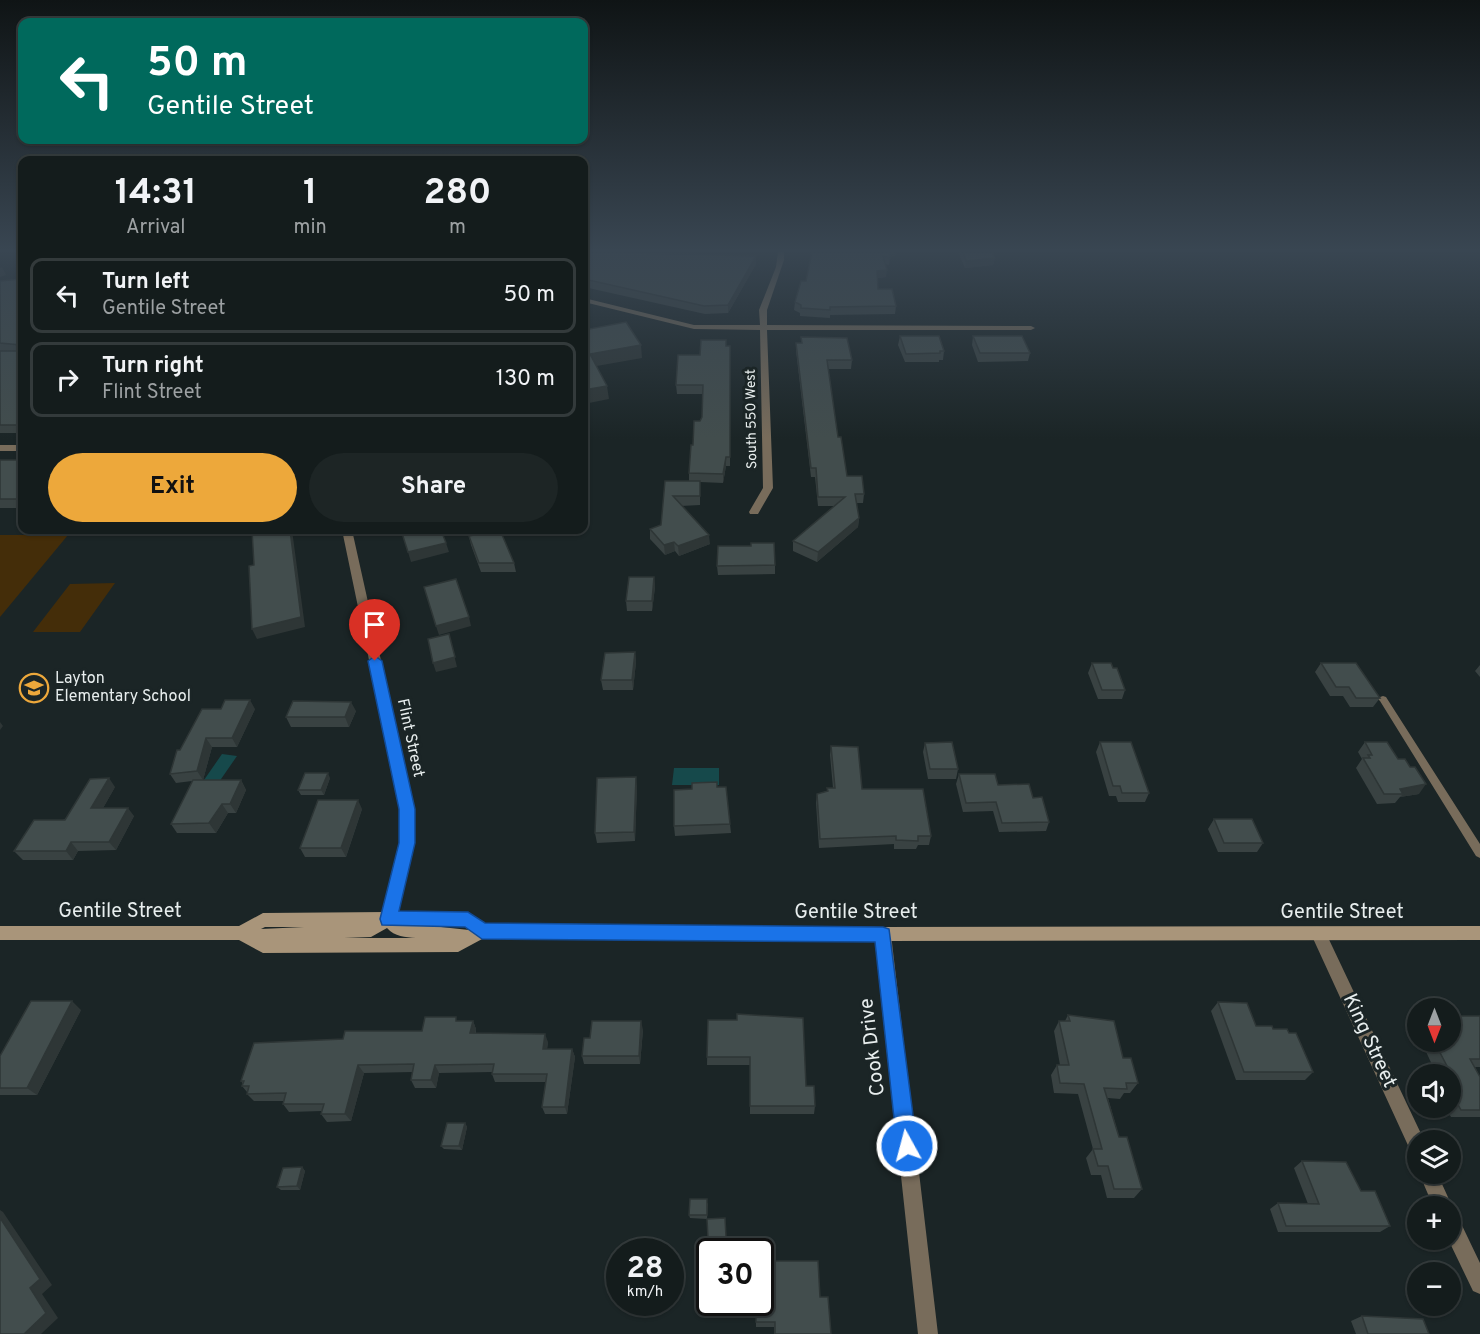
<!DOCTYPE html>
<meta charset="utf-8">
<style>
body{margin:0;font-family:Overpass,sans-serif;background:#1d2525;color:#f1f3f6;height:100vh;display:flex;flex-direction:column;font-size:22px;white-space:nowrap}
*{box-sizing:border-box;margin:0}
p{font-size:20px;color:#9da1a3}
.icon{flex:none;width:33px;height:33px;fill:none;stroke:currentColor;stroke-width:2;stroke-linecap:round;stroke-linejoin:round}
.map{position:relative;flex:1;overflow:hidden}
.sheet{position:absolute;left:18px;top:156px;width:570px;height:378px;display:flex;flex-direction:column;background:#141c1c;border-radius:12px;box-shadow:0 2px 4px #0004,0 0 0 2px #333a3b}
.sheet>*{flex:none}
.hud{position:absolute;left:18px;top:18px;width:570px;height:126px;border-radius:12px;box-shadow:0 2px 4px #0004,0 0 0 2px #333a3b;background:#00695c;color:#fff;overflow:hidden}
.needle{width:39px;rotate:180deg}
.controls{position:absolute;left:1407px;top:998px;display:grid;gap:12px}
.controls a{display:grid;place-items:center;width:54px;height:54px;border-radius:50%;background:#141c1c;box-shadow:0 2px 4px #0004,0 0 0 2px #333a3b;font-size:30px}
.speed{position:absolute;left:606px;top:1238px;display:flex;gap:12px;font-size:30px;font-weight:700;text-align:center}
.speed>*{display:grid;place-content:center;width:78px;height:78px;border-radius:50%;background:#141c1c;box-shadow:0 2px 4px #0004,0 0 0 2px #333a3b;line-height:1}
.speed small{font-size:15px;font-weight:400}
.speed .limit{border:3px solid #111;border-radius:9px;background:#fff;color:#111}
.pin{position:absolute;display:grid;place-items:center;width:51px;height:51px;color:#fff;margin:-62px -26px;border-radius:50% 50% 50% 0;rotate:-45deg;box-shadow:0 0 6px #0007}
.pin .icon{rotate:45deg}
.me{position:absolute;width:66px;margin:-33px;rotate:353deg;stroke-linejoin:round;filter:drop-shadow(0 0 4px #0008)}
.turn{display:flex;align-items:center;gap:21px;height:126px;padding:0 30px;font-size:27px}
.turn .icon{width:78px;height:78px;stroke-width:2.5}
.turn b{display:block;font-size:42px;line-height:51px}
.eta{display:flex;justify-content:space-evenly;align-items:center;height:102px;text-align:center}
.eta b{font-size:36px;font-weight:700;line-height:42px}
.cta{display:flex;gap:12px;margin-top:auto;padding:12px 30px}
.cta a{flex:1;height:69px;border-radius:36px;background:#eda83b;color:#111;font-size:24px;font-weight:700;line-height:69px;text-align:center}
.cta a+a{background:#1d2525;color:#f1f3f6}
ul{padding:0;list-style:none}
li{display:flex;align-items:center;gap:18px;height:75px;margin:0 12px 9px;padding:0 18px;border:3px solid #333a3b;border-radius:12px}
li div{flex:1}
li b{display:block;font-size:22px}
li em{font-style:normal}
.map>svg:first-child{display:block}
.green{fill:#442d09}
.water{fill:#16494b}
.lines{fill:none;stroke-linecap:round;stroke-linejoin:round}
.service{fill:#786c5b;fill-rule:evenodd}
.minor{fill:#786c5b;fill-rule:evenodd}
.tertiary{fill:#786c5b;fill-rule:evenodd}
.secondary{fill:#a9957a;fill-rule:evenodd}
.wall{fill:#394242}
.shaded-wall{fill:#2e3636}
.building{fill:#424d4d;stroke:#2e3636;stroke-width:1.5}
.route{fill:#1a73e8;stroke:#114b97;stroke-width:1.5}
.labels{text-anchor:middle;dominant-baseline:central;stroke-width:6;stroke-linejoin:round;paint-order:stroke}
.far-street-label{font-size:14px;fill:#e8eeee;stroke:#1b2526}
.poi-label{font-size:16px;fill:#e8eeee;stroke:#1b2526;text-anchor:start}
.street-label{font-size:16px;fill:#e8eeee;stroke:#1b2526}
.near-street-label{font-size:20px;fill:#e8eeee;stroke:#1b2526}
</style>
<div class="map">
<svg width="1480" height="1334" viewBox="0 0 1480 1334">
<rect width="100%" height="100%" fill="#1b2526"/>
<!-- green -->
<path class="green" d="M0 535H68L0 617Z
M115 583 80 632H33L70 584Z"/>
<!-- water -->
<path class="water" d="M222 754 237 756 219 782 204 780Z
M674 768H719V785H672Z"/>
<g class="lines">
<!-- service -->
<path class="service" d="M1383 696 1386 697 1480 844V858L1476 856 1380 701 1378 699 1380 697Z"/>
<!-- minor -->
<path class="minor" d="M778 252H784V260L767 310V325L1031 326 1035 328 1031 330H767L773 488 758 514H750L749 512 763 488 760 330 694 329 584 302V298L694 325H760L759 310 776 267Z
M0 445H22V451H0Z
M883 927 888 929 891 934 938 1334H918L875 934 878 929Z"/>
<!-- tertiary -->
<path class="tertiary" d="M342 530H352L414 809V843L396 919 393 924 388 926 383 924 380 919 400 843V809Z
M1319 927 1324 929 1424 1140H1418V1157L1412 1154 1311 934 1314 929Z
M1419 1173H1437L1452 1206 1450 1211V1206H1433Z
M1450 1213 1457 1215 1480 1263V1294L1473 1291 1448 1239H1450Z"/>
<!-- secondary -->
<path class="secondary" d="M388 912 468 913 485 924 883 927 1480 926V940L883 941 484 938 458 952 263 953 239 940H0V926H239L263 913ZM265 927H304L261 929ZM441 927H465L469 930ZM387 928C395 937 405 937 416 938H344L371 937Z"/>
</g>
<!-- wall -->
<path class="wall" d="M584 252 756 264 728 313 705 314 584 287Z
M810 252H896V255L890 257 889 265 885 264 886 277 878 278V289L896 306 895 314 830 315V318L800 316V313L794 310 795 302 806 281 811 257Z
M958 252H992L995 258 993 265 965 268Z
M22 279V433H0V281Z
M900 336 944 351 943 360H939V362H905L898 345Z
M973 336 1030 353 1028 361 978 362 972 345Z
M801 337 852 360 851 369H828L838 437 847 476 864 494 863 503H856L859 518 858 527 817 562 793 551V541L834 506H818L815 477H811L796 351V343H801Z
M700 355 730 452V466H726L723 483 700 482V505L681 506 710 544 679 556 675 551 665 555 650 539V529L661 525 665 481H689V473L693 445 702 417 703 394H677L676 385Z
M0 460H22V508H0Z
M469 536 514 563 516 572H481L471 545Z
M775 565V574L718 575 717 566Z
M654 577 655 587 652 611H627L626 601Z
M635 652 636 662 633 690H603L601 680Z
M1092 663 1113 668 1125 690 1122 699H1098L1088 673Z
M1321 663 1380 698 1373 707H1350L1343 696H1330L1315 672Z
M1480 665V677L1475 671Z
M255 709 237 747H212L203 780H199H241L246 790 236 813H228L216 833H177L171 824 192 781 176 783 170 774 180 750Z
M356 711 349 727H291L286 717Z
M1100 742 1149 793 1145 802H1118L1116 796H1109L1096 752Z
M1365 742 1419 794 1400 797 1395 803 1377 804 1356 768 1362 759 1358 752Z
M925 743 958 769 956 779H928L923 752Z
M831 746 862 789 931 836 929 845H918L916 849H894V844L819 848 816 803 817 794 827 791V788H833L830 755Z
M959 774 998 785 1033 798 1049 822 1046 831 999 832 993 811 963 812 956 784Z
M330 778 324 795H301L298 790Z
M637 786 635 841 597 843 595 833Z
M115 787 103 808 134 816 116 850 78 851 73 860H23L14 851Z
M717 787 730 824 731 833 675 836 674 826Z
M362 809 346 857H305L300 848Z
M1214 819 1263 843 1257 852H1218L1208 829Z
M1218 1002 1256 1026 1289 1033 1313 1072 1305 1080H1236L1211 1011Z
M1417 1007 1418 1008V1034L1408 1016Z
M81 1010 37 1095H0V1056Z
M1068 1015 1123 1058 1138 1083 1130 1093H1124L1120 1099 1108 1098 1119 1137 1142 1189 1134 1198H1107L1101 1175H1091L1086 1158 1093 1149 1078 1094 1054 1093 1051 1075 1057 1065H1060L1054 1031 1059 1021H1065Z
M1480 1016V1067H1475L1480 1077V1117H1451L1445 1107H1450V1074H1431L1435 1071 1421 1041H1450Z
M708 1020 806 1086 815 1106 814 1114H750V1065H707Z
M458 1021H473L476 1029V1033L548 1042 547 1049H572L575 1057 567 1114H545L542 1107 546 1082H495L492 1074V1072L439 1073 436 1088H415L411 1080 413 1072 364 1073 351 1121 327 1122 321 1114 322 1111 289 1112 283 1104 284 1101H254L247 1094V1092L242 1086 243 1084 241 1081 343 1039 422 1031Z
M643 1030 640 1064H584L582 1056 590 1038Z
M465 1123 467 1127 462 1150 444 1149 441 1146Z
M1302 1161 1390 1226 1380 1232H1278L1270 1209 1278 1203 1308 1204 1294 1168Z
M302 1167 305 1171 300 1190H281L277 1187Z
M708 1203 707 1219 690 1218 689 1215Z
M725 1218 726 1240 708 1241 707 1219Z
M772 1261 820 1297 831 1334H774V1327H756V1302L772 1284Z
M1362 1316 1429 1334H1356L1351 1321Z"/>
<!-- shaded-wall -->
<path class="shaded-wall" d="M890 252H896V255L889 257Z
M756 256V264L728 313V305Z
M995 258 993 265 965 268 966 261Z
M2 267 6 275 0 277V268Z
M887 270 886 277 876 278 877 271Z
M641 345 642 358 591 367 590 354Z
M607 386 609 399 584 404V390Z
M726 457V466L723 483V474Z
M859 518 858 527 817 562 818 552Z
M187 530H213V532L190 536Z
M290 530H292L305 627 257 639 252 629Z
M709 535 710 544 679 556 678 546Z
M674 542 675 551 665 555 664 545Z
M446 543 449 552 411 562 408 552Z
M654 577 655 587 652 611V601Z
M469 617 471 626 439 635 436 626Z
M449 634 457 667 436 672 433 663Z
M635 652 636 662 633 690 632 680Z
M250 700 255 709 237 747 232 738Z
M351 702 356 711 349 727 345 717Z
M0 722 3 726 0 730Z
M206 738 212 747 203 780 197 771Z
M328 773 330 778 324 795 321 790Z
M636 777 637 786 635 841 634 832Z
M109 778 115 787 98 817 91 808Z
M241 780 246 790 236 813 230 804Z
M1426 784 1419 794 1400 797 1403 794 1400 789Z
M358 800 362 809 346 857 341 848Z
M222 804 228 813 216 833 209 823Z
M128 808 134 816 116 850 109 842Z
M71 842 78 851 73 860 66 851Z
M72 1001 81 1010 37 1095 27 1088Z
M473 1021 476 1029 474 1041 470 1033Z
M641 1021 643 1030 640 1064 639 1056Z
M545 1034 548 1042 546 1057 543 1049Z
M572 1049 575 1057 567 1114 565 1107Z
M358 1065 364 1073 351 1121 345 1114Z
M435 1065 439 1073 436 1088 431 1080Z
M465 1123 467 1127 462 1150 459 1146Z
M302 1167 305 1171 300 1190 297 1186Z
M0 1210 3 1212 52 1285 42 1294 58 1318 41 1334H24L30 1288 0 1218Z"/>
<!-- building -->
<path class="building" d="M584 252H592L756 256 728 305 704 306 584 279Z
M812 252H890V258L883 256 887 270 877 271 878 289H892L896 306 830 307V310L801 308V305L795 302 801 281H806Z
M963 252H992L995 258 966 261Z
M22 279V425H0V351H17L20 345 0 343V281Z
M626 322 641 345 590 354 607 386 584 390V330Z
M900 336H939L944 351H940V353L906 354Z
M973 336H1022L1030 353H980Z
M801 337 847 338 852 360H827L838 437H841L847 476H862L864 494H855L859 518 818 552 793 541 845 497H818L816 468H811L796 343H802Z
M701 340H726V346H730V457H726L723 474 689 473 691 445H693L694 421H700L702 417 703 385H676L678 355H700Z
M0 460H22V496L20 499H0Z
M665 481H700V496H673L709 535 678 546 674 542 664 545 650 529 661 525Z
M252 530H290L301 617 252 629 249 566 254 565Z
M401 530H441L446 543 408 552Z
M498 530H500L514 563H479L469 536Z
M751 543H774L775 565 717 566 718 546H751Z
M629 577H654L652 601H626Z
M456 579 469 617 436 626 424 587Z
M449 634 455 657 433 663 428 639Z
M635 652 632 680H601L605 653Z
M1092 663H1111L1113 668H1117L1125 690H1102Z
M1321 663H1356L1380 698H1356L1349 687H1336Z
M225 700H250L232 738H206L197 771 170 774 177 750H180L202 709H221Z
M293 701 351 702 345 717H286Z
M952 742 958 769H930L925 743Z
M1100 742H1131L1149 793H1122L1120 786H1113Z
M1365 742H1387L1398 759H1405L1410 767H1415L1426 784 1400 789 1403 794H1384L1363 758H1370L1368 755H1372Z
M831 746 858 747 862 789H923L931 836H918V841L896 840V836L820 839 817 794 828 791 827 788H835Z
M305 773H328L321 790H298Z
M959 774H995L998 785 1029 784 1033 798 1042 797 1049 822 1002 823 996 802 966 803Z
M636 777 634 832 595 833 597 778Z
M109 778 91 808H128L109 842H71L66 851H14L34 820H65L90 779Z
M193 780H241L230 804H222L209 823 171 824Z
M717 782V787H726L730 824 674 826V790L692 789V783Z
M318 800H358L341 848H300Z
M1214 819H1252L1263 843H1224Z
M31 1001H72L27 1088H0V1056Z
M1218 1002 1247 1003 1256 1026H1272L1273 1029H1287L1289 1033H1296L1313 1072H1244Z
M1417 1007 1448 1008H1418Z
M1450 1013 1452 1016H1480V1059H1470L1480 1077V1110H1461L1450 1090V1074H1442L1439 1068H1448L1434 1041H1450Z
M737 1014 803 1018 806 1086H814L815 1106H750V1057H707L708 1020H737Z
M1068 1015 1114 1021 1123 1058H1131L1138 1083H1126L1127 1089 1104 1088 1119 1137H1127L1142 1189H1114L1108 1166H1098L1093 1149H1102L1084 1084 1060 1083 1057 1065H1069L1059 1021H1070Z
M425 1017H456V1021H473L470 1033 545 1034 543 1049H572L565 1107H542L547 1074H492L494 1064 435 1065 431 1080H411L414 1064 358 1065 345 1114H321L324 1104H283L286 1093 247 1094 249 1086H242L244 1081H241L254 1043 343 1039 345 1031H422Z
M592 1021H641L639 1056H582L584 1038H590Z
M447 1123H465L459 1146H441Z
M1302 1161 1346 1162 1361 1191H1375L1390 1226H1286L1278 1203 1319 1204Z
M302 1167 297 1186 277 1187 283 1168Z
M690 1199H707V1215H689Z
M0 1218 40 1279 30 1288 46 1313 24 1334H0Z
M725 1218 726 1237 708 1238 707 1219Z
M772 1261H818L820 1297H828L831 1334H775V1322H756V1302H760V1284H772Z
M1362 1316 1423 1319 1429 1334H1368Z"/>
<!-- sky -->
<linearGradient id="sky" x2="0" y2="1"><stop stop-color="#0f1415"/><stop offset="0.57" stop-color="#394652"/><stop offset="1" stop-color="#394652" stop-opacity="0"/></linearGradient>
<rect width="1480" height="439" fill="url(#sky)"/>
<!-- route -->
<path class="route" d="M375 656 382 661 415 809V843L399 911 468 912 485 923 883 927 889 929 917 1146 914 1154 907 1157 900 1154 897 1146 875 942 482 939 465 927 382 925 380 919 399 843V809L368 661Z"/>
<!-- icons -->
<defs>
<g id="school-ring" transform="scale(1.5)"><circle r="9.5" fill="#1b2526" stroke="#eda83b" stroke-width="1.5"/><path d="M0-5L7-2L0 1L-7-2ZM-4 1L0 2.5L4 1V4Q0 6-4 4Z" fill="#eda83b"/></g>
</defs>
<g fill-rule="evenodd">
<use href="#school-ring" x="34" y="688"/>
</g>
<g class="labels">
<!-- far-street labels -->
<g class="far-street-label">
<text transform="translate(752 419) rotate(-91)">South 550 West</text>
</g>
<!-- poi labels -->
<g class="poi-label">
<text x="55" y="679">Layton<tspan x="55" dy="18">Elementary School</tspan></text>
</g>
<!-- street labels -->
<g class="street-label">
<text transform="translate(410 738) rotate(78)">Flint Street</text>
</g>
<!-- near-street labels -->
<g class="near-street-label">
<text x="120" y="912">Gentile Street</text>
<text x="856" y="913">Gentile Street</text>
<text x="1342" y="913">Gentile Street</text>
<text transform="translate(1369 1041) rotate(65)">King Street</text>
<text transform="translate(873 1047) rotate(-97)">Cook Drive</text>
</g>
</g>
</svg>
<div class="controls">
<a><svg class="needle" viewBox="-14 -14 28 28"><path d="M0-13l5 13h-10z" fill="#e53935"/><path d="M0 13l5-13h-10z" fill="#9da1a3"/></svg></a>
<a><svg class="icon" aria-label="sound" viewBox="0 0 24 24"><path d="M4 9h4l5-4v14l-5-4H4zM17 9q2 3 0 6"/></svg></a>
<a><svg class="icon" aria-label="layers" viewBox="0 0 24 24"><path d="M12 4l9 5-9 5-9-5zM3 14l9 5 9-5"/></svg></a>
<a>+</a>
<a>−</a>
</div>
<div class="speed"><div>28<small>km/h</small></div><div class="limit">30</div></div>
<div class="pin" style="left:375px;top:661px;background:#d93025"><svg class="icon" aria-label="arrive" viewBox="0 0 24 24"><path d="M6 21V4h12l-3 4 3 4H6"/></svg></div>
<svg class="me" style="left:907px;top:1146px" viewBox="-20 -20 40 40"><circle r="17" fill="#1a73e8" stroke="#fff" stroke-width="3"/><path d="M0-11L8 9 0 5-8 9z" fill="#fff"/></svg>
<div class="hud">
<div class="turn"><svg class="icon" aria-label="left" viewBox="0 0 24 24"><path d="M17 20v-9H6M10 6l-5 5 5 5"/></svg><div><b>50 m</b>Gentile Street</div></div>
</div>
<section class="sheet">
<div class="eta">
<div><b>14:31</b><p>Arrival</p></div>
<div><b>1</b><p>min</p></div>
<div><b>280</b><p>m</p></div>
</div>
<ul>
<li><svg class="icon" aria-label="left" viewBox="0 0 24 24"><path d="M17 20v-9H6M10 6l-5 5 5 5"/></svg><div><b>Turn left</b><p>Gentile Street</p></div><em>50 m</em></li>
<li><svg class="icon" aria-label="right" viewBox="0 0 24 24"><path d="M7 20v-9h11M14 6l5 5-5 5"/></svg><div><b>Turn right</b><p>Flint Street</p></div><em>130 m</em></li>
</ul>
<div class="cta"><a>Exit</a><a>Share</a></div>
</section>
</div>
